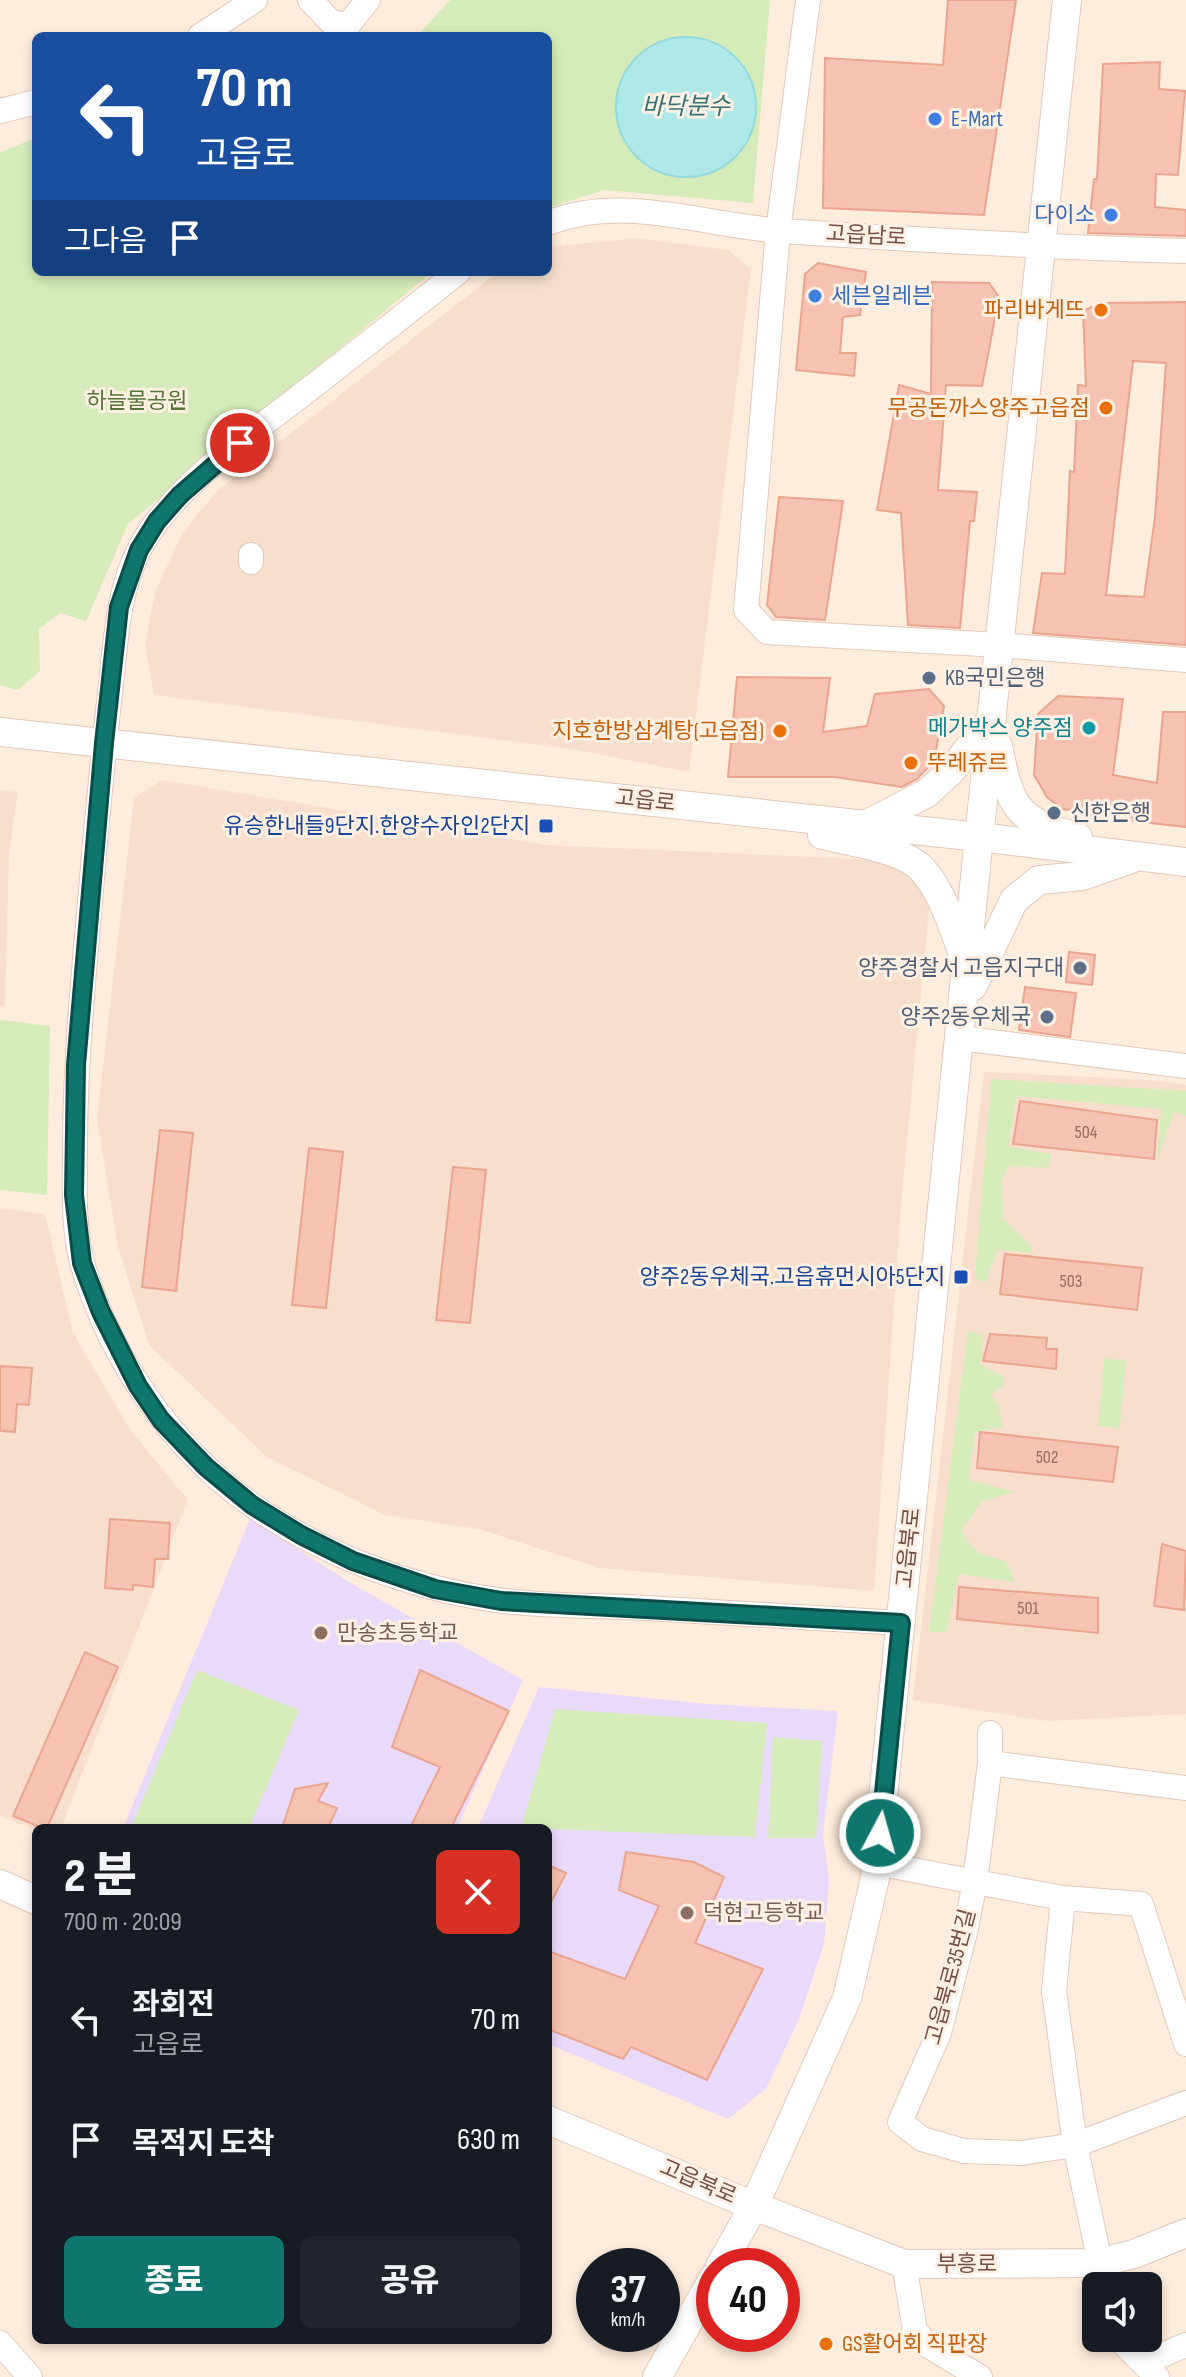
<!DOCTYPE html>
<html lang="ko">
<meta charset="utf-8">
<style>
body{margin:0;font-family:"Sofia Sans Condensed","Noto Sans KR",sans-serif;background:#20242c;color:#f1f3f6;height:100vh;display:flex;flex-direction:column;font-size:30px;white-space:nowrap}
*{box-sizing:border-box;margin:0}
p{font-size:26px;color:#9ea1a6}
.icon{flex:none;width:44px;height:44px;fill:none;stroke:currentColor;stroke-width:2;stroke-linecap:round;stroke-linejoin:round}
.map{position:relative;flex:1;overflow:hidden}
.drawer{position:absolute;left:32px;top:1824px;width:520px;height:520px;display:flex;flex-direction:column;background:#171b24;border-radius:12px;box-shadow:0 4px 12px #0003}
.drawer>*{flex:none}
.banner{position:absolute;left:32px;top:32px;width:520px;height:244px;border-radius:12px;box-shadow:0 4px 12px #0003;background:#1a4fa0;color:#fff;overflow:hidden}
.fabs{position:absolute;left:1082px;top:2272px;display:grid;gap:16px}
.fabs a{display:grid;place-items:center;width:80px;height:80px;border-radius:12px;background:#171b24;box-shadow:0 4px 12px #0003;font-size:40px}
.speed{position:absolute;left:576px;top:2248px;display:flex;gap:16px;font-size:40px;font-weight:700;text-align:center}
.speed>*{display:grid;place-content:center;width:104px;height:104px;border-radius:50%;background:#171b24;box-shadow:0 4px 12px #0003;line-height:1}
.speed small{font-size:20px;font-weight:400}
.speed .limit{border:12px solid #d22;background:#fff;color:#111}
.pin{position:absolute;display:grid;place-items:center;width:68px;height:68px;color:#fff;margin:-34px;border:4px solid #fff;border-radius:50%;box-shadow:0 2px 8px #0007}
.me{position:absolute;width:88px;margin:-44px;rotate:6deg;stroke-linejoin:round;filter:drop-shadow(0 0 6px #0008)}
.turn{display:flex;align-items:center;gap:28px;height:168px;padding:0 32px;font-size:36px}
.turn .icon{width:104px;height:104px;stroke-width:2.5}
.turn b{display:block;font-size:56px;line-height:68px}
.then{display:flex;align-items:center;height:76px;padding:0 32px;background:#0003;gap:16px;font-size:30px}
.round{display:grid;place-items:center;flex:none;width:84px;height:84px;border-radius:12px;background:#20242c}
.overview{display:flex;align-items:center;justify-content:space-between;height:136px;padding:0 32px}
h1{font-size:48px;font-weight:800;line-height:60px}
.action{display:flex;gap:16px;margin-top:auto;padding:16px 32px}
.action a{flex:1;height:92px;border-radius:12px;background:#0f766e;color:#fff;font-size:32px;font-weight:800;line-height:92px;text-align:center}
.action a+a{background:#20242c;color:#f1f3f6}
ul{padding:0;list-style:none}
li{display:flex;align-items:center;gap:24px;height:120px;padding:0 32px}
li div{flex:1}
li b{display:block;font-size:30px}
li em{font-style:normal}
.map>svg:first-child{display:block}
.residential{fill:#f8dfcd}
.education{fill:#e9d9fa}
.green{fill:#d5ecba}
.water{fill:#afe8e8;stroke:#95dadb;stroke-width:2}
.building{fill:#f6c2b1;stroke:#eaa590;stroke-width:2;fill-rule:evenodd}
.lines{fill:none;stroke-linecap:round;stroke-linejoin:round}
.minor-casing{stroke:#e4c8bb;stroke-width:26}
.tertiary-casing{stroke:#e4c8bb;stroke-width:30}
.minor{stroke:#fff;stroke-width:24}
.tertiary{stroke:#fff;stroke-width:28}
.route-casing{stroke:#0a4d48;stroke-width:20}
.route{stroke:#0f766e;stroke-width:14}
.shop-dot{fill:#3f7fe0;stroke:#fff0e4;stroke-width:3}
.food-dot{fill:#e8710a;stroke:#fff0e4;stroke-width:3}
.service-dot{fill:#5c6f8a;stroke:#fff0e4;stroke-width:3}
.culture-dot{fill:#0f9aa8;stroke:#fff0e4;stroke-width:3}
.transit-dot{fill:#1a4fb4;stroke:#fff0e4;stroke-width:3}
.education-dot{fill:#8d6e63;stroke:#fff0e4;stroke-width:3}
.labels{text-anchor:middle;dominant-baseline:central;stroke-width:6;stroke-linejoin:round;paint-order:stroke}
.number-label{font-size:18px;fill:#956b5e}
.shop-label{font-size:22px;fill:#366cbe;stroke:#fff0e4;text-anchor:start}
.street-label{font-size:22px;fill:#754e43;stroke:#fff0e4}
.food-label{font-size:22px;fill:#c56008;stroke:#fff0e4;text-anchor:end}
.park-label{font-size:22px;fill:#537638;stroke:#fff0e4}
.service-label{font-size:22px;fill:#4e5e75;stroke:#fff0e4;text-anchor:start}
.culture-label{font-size:22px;fill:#0d838f;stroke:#fff0e4;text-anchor:end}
.transit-label{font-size:22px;fill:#164399;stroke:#fff0e4;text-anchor:end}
.education-label{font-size:22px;fill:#785e54;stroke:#fff0e4;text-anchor:start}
.water-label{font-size:24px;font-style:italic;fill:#347475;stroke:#fff0e4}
</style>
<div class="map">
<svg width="1186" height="2377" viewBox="0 0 1186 2377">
<rect width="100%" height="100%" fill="#feecdc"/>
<!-- residential -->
<path class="residential" d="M636 238 728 250 751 269 689 772 572 749 154 695 145 646 155 592 183 532 218 490 498 272H548V247Z
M162 780 547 845 901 861 931 889 902 1194 874 1591 599 1568 479 1529 385 1515 267 1457 149 1345 118 1247 97 1119 134 798Z
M0 790 18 792 9 854 5 1007H0Z
M984 1072 1152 1080 1186 1085V1714L1047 1721 913 1700Z
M0 1208 45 1214 73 1333 131 1431 188 1500 61 1828 36 1830 0 1816Z"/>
<!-- education -->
<path class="education" d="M250 1519 354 1585 523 1680 457 1828H123Z
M539 1687 707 1704 838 1711 823 1834 829 1882 824 1944 799 2019 766 2089 728 2119 548 2044V1828H478Z"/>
<!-- green -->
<path class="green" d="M450 0H770L753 203 604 190 548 208V36H417Z
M36 138V272H432L128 524 86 621 60 613 39 629 40 671 18 690 0 685V152Z
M0 1020 50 1026 47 1195 0 1190Z
M991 1079 1186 1091V1116L1174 1112 1157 1162 1161 1109 1017 1096 1008 1147 1052 1154 1048 1168 1009 1166 1002 1180 1003 1219 1031 1246V1253L998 1250 985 1283 975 1278Z
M968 1331 984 1336 980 1364 1004 1377V1385L991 1395 999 1405 1003 1427 975 1432 969 1480 1015 1492 982 1501 961 1531 978 1553 1006 1561 1015 1582 959 1574 946 1632H929Z
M1104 1358 1126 1360 1120 1428 1098 1426Z
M197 1670 299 1710 249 1828H131Z
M555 1709 767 1723 755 1837 521 1828Z
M773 1737 822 1741 816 1838H768Z"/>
<!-- water -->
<path class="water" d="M616 107a70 70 0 1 1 140 0a70 70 0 1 1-140 0Z"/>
<!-- building -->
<path class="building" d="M948 0H1016L984 215 823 208 825 58 943 65Z
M1160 62 1159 89 1185 91 1178 175 1156 174 1155 207 1186 210V236L1088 233 1094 179H1097L1103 64Z
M818 263 866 272 860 315 843 317 840 353H856L854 376 796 370 805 274Z
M932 282 989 283 999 297 982 386 946 385 938 490 977 492 974 521H970L960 628 908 625 901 513 877 510 899 385 931 394Z
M1186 302V645L1033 633 1042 573 1065 574 1070 471 1074 472 1078 385 1086 386 1083 311 1101 303ZM1133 361 1166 363 1155 517 1144 597 1106 595Z
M779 497 843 501 825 620 776 617 767 605Z
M737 677 830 678 823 732 867 726 875 694 929 689 944 706 934 761 917 779 902 787 835 777H728Z
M1058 696 1123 699 1113 775 1157 783 1163 712H1186V827L1133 821V818L1062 809 1047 797 1034 775 1038 714Z
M1069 952 1095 955 1092 985 1066 982Z
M1025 987 1076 993 1070 1037 1019 1030Z
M1020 1101 1157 1120 1154 1159 1013 1144Z
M160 1130 193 1133 176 1291 142 1287Z
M309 1148 343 1152 326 1308 292 1305Z
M453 1167 486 1170 470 1323 436 1320Z
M1005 1254 1142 1268 1137 1310 1000 1294Z
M990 1334 1047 1338 1046 1349H1057L1056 1369 983 1361Z
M0 1366 32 1368 29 1405 17 1404 15 1432 0 1431Z
M980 1432 1118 1447 1113 1482 977 1468Z
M110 1519 170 1523 168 1559H155L153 1587 133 1585V1590L105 1588Z
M1162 1544 1186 1551 1184 1610 1154 1606Z
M959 1587 1098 1598V1633L957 1619Z
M85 1652 118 1667 47 1828H42L13 1816Z
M420 1670 509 1711 451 1828H410L440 1767 392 1747Z
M328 1783 318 1801 337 1808 328 1828H282L295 1789Z
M626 1852 694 1862 724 1877 695 1943 763 1969 707 2080 631 2047 623 2059 548 2029V1951L625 1979 659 1906 619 1890Z
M548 1865 566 1873 548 1908Z"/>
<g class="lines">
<!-- minor casing -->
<g class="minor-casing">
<path id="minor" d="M310 0 331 22 348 25 368 0
M808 0 778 231 746 610 767 632 1000 645 1186 660
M200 36 255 0
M0 111 36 102
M548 223C624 193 705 226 783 231 917 240 1052 247 1186 251
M458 272C406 314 353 355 299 397 246 438 170 489 139 550 118 592 116 638 111 684 105 737 100 790 95 843 87 942 76 1040 75 1139 75 1180 72 1227 83 1266 111 1360 173 1449 252 1505 323 1555 411 1588 497 1600 546 1607 597 1605 646 1608 731 1613 816 1618 901 1623
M251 562V555
M959 1038 1186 1066
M990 1733V1763L975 1882 1063 1898 1141 1904 1186 2044
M990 1763 1186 1788
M877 1863 975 1882 966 1928 939 2033 900 2122 922 2139 964 2151 1021 2153 1075 2145 1186 2103
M1063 1898 1054 1991 1075 2145 1105 2286
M904 2264 915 2330 927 2345 980 2377
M1118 2338 1157 2377
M0 2343 30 2377
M1143 2363 1186 2345"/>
</g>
<!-- tertiary casing -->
<g class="tertiary-casing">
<path id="tertiary" d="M0 732 979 837 1186 862
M998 746C1010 806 1015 821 1078 837
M866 825 927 793 951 771 992 718
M822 835C851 842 901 848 922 869 944 894 953 929 965 959
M973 986 1014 900 1039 880 1082 876 1131 859
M0 1884 36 1900
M548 2120 754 2206 904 2264 1098 2263 1134 2254 1186 2233
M720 2266 754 2206 847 1998 875 1878 979 837 1067 0
M657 2377 714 2277"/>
</g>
<!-- minor -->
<use href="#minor" class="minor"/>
<!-- tertiary -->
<use href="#tertiary" class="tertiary"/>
</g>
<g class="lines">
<!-- route casing -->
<g class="route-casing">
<path id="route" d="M240 443 180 495 157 521 139 550 119 607 104 743 76 1065 74 1195 82 1263 101 1312 138 1386 161 1420 206 1467 252 1505 301 1535 353 1561 435 1589 501 1601 901 1623 880 1833"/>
</g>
<!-- route -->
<use href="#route" class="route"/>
</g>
<!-- markers -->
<g class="shop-dot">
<circle cx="935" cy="119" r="8"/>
<circle cx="1111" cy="215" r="8"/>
<circle cx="815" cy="296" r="8"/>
</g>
<g class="food-dot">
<circle cx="1101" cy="310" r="8"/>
<circle cx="1106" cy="408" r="8"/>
<circle cx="780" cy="731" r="8"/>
<circle cx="911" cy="763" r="8"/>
<circle cx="826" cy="2344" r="8"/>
</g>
<g class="service-dot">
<circle cx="929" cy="678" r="8"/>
<circle cx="1054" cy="813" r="8"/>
<circle cx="1080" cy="968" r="8"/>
<circle cx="1047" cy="1017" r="8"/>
</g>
<circle class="culture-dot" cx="1089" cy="728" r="8"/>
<g class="transit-dot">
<rect x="538" y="818" width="16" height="16" rx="4"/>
<rect x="953" y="1269" width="16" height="16" rx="4"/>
</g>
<g class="education-dot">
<circle cx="321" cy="1633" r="8"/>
<circle cx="687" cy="1913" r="8"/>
</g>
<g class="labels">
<!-- number labels -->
<g class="number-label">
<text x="1086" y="1132">504</text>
<text x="1071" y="1281">503</text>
<text x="1047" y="1457">502</text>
<text x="1028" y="1608">501</text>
</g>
<!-- shop labels -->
<g class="shop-label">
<text x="951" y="119">E-Mart</text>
<text x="1095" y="215" text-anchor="end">다이소</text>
<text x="831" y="296">세븐일레븐</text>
</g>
<!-- street labels -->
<g class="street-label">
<text transform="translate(866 236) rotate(3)">고읍남로</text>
<text transform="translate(645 801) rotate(6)">고읍로</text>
<text transform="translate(909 1548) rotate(-84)">고읍북로</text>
<text transform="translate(951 1977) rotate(-75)">고읍북로35번길</text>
<text transform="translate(698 2182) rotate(23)">고읍북로</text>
<text x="967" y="2264">부흥로</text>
</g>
<!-- food labels -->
<g class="food-label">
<text x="1085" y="310">파리바게뜨</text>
<text x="1090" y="408">무공돈까스양주고읍점</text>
<text x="764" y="731">지호한방삼계탕(고읍점)</text>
<text x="927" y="763" text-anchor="start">뚜레쥬르</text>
<text x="842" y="2344" text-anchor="start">GS활어회 직판장</text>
</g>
<!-- park labels -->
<g class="park-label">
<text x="137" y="401">하늘물공원</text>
</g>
<!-- service labels -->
<g class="service-label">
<text x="945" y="678">KB국민은행</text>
<text x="1070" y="813">신한은행</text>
<text x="1064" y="968" text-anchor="end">양주경찰서 고읍지구대</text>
<text x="1031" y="1017" text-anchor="end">양주2동우체국</text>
</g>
<!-- culture labels -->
<g class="culture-label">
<text x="1073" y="728">메가박스 양주점</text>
</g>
<!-- transit labels -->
<g class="transit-label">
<text x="530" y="826">유승한내들9단지.한양수자인2단지</text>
<text x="945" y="1277">양주2동우체국.고읍휴먼시아5단지</text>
</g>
<!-- education labels -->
<g class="education-label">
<text x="337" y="1633">만송초등학교</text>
<text x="703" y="1913">덕현고등학교</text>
</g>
<!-- water labels -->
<g class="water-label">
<text x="686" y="106">바닥분수</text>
</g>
</g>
</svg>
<div class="fabs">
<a><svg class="icon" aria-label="sound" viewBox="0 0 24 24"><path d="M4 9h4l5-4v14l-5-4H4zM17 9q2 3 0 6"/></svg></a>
</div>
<div class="speed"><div>37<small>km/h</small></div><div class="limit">40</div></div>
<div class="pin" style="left:240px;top:443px;background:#d93025"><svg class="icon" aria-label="arrive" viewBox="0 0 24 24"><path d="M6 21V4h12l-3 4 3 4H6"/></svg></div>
<svg class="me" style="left:880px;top:1833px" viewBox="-20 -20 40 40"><circle r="17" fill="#0f766e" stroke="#fff" stroke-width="3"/><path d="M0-11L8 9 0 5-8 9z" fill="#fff"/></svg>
<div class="banner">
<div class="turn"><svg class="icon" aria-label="left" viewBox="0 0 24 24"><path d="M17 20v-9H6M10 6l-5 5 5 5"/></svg><div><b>70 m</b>고읍로</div></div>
<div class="then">그다음<svg class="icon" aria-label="arrive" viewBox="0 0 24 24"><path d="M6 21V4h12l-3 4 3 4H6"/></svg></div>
</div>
<section class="drawer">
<div class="overview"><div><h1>2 분</h1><p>700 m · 20:09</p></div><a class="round" style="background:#d93025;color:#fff"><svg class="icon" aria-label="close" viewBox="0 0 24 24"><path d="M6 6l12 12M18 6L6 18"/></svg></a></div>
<ul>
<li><svg class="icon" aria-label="left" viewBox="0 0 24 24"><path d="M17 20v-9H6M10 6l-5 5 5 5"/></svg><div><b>좌회전</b><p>고읍로</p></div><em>70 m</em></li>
<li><svg class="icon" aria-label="arrive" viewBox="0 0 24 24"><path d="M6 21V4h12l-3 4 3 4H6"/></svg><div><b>목적지 도착</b></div><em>630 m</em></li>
</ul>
<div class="action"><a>종료</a><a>공유</a></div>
</section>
</div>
